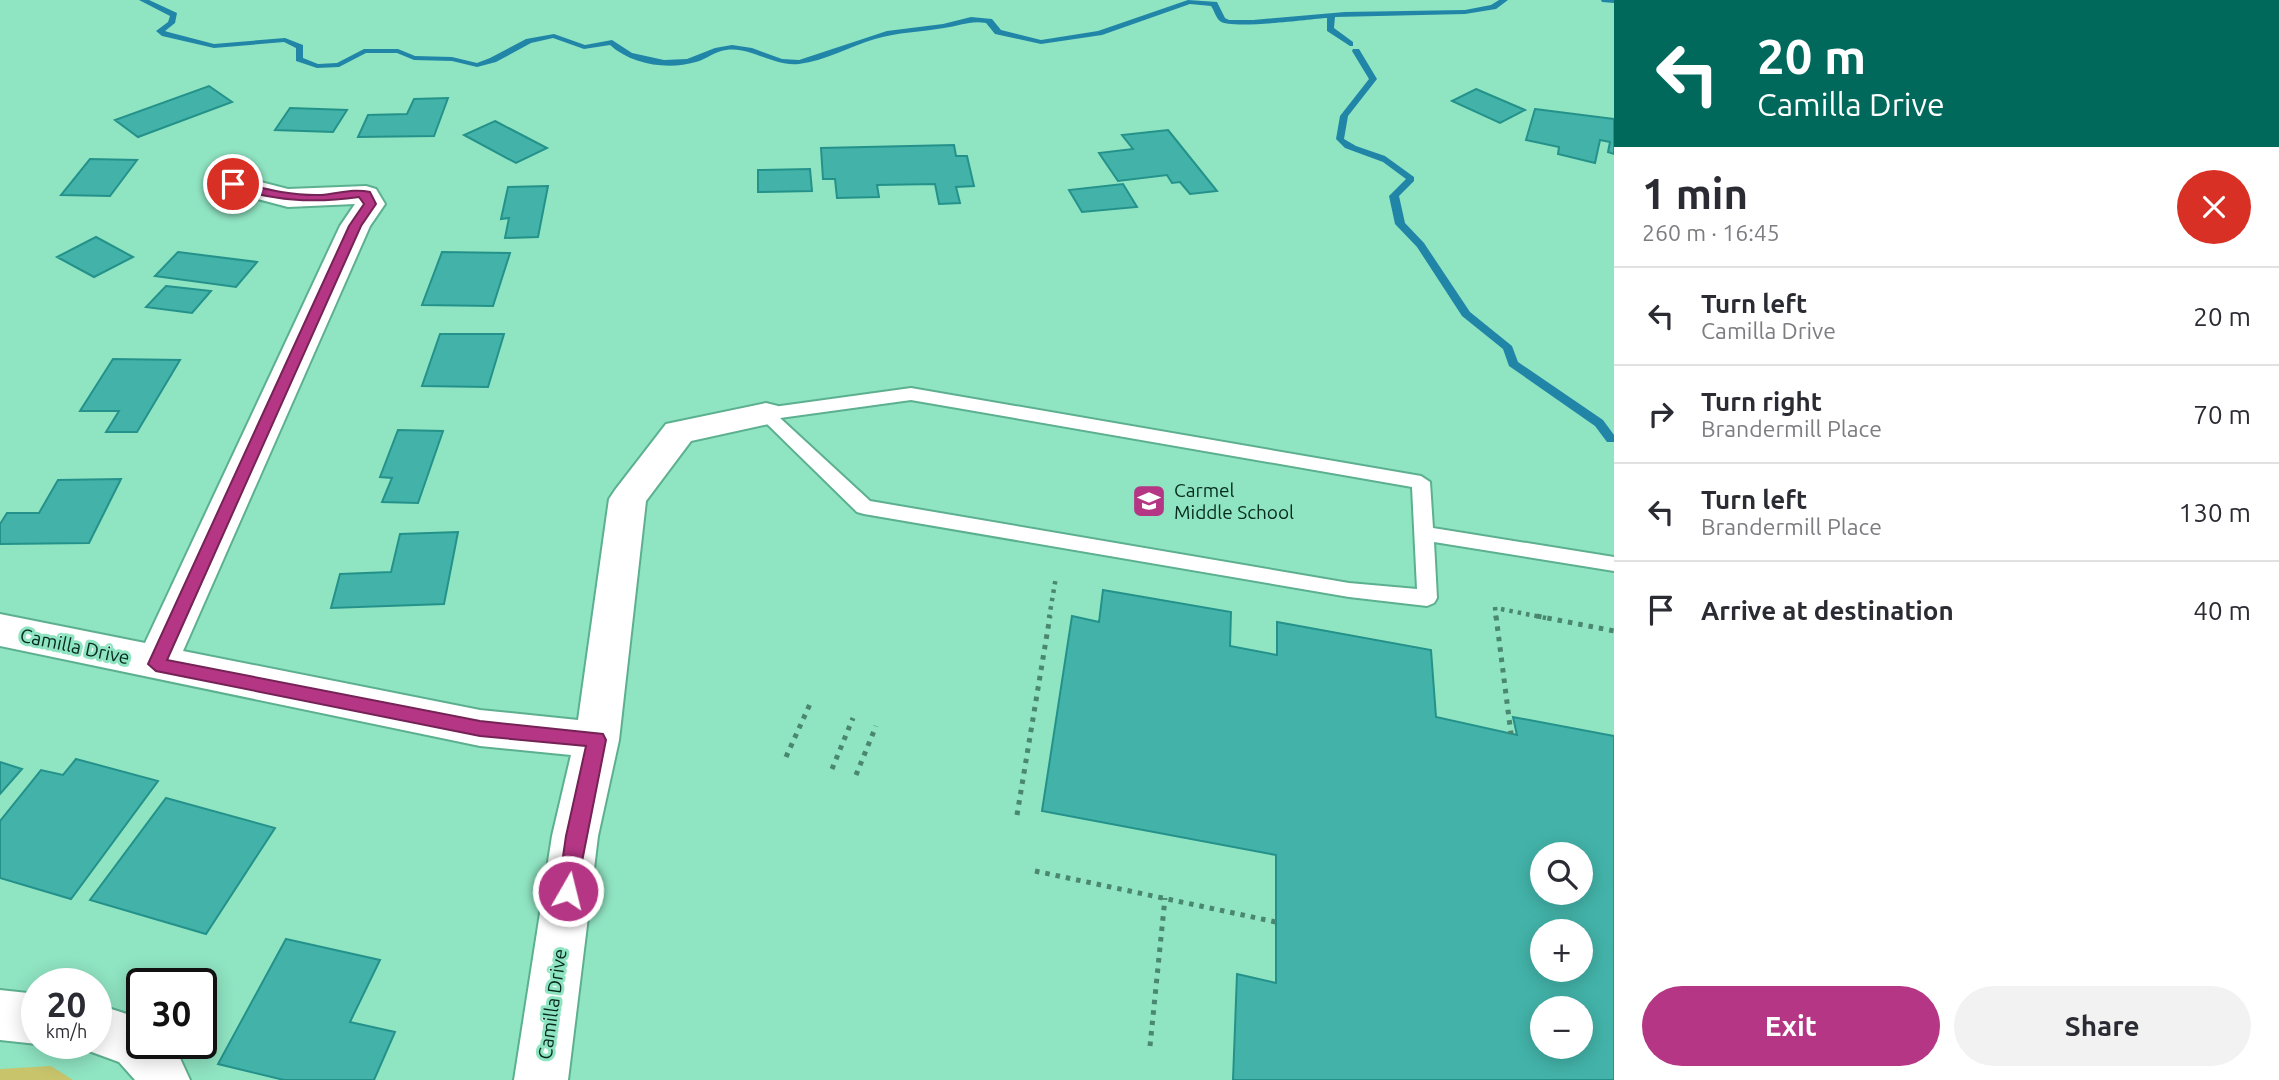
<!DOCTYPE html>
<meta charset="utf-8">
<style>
body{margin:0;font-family:Ubuntu,sans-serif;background:#f2f2f3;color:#2b2b33;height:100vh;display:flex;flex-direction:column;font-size:26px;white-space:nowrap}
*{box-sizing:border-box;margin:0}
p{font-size:23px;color:#7c7c81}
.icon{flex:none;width:38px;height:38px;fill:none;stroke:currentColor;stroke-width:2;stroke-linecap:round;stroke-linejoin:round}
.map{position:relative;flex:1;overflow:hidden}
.drawer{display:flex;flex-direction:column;background:#fff;width:665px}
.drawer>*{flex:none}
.banner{background:#00695c;color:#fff;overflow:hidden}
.controls{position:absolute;left:1530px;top:842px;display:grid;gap:14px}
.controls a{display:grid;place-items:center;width:63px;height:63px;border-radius:50%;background:#fff;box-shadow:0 4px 18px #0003;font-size:35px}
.speed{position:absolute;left:21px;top:968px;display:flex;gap:14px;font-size:35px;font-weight:700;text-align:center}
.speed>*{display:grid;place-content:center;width:91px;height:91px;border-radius:50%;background:#fff;box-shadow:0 4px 18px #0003;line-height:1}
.speed small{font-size:18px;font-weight:400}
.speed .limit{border:4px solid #111;border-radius:10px;background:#fff;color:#111}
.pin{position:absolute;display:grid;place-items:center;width:60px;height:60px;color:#fff;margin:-30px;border:4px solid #fff;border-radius:50%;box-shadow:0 2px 7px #0007}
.me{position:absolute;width:77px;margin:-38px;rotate:8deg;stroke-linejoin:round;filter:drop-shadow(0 0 5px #0008)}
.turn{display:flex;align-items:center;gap:24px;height:147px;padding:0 28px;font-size:32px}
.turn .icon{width:91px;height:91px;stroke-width:2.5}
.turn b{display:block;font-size:49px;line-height:60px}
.round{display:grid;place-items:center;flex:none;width:74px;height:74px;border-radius:37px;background:#f2f2f3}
.head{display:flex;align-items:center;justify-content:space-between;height:119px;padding:0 28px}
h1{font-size:42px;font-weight:700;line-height:52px}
.primary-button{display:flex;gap:14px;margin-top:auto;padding:14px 28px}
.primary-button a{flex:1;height:80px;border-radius:42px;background:#b43684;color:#fff;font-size:28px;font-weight:700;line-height:80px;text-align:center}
.primary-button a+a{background:#f2f2f3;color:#2b2b33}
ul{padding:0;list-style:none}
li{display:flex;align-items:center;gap:21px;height:98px;padding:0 28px;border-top:2px solid #e1e1e2}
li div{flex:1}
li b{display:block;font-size:26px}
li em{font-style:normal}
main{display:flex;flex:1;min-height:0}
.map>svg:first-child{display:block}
.green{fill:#c7c46c}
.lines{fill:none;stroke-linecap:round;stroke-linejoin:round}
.stream{fill:#2185a8;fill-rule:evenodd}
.building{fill:#43b3a9;stroke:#24928a;stroke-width:2;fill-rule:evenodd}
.service-casing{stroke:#5cb090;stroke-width:4}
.minor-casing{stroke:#5cb090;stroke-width:4}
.path-far1{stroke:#4a8770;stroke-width:4.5;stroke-dasharray:3.5 5;stroke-linecap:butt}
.path{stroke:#4a8770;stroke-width:5;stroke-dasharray:4.5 6;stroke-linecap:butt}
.service{fill:#fff;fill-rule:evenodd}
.minor{fill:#fff;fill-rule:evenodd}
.route{fill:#b43684;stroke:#752356;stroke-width:2}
.labels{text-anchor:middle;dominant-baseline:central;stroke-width:6;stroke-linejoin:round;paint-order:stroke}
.poi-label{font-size:19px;fill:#052a1e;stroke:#8fe4c2;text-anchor:start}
.street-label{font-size:19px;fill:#052a1e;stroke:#8fe4c2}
</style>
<main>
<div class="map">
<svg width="1614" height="1080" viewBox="0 0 1614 1080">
<rect width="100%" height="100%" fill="#8fe4c2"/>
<!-- green -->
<path class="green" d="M51 1066 73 1080H0V1069Z"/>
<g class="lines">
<!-- stream -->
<path class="stream" d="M139 0H149L177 13 175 23 165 31 168 32 214 44 285 38 303 45V58L318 64 337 63 364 49H398L415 56 452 57 477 63 490 58 526 39 554 34 585 45 612 40 632 53 664 60 687 59 715 48 732 45 752 48 782 59 799 60 887 31 943 24 971 17 992 19 1001 30 1041 40 1098 31 1188 0 1217 2 1225 18 1229 20H1253L1345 12 1465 10 1491 5 1499 0H1508L1496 9 1465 14 1335 17 1334 28 1353 42V46H1350L1327 31V18C1310 19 1230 30 1220 21 1216 18 1214 10 1211 6L1190 4 1102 35 1041 44 995 34 986 23C971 20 959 26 944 28 921 32 898 32 875 39 850 46 826 61 799 64 773 67 751 46 726 50 715 51 707 59 696 62 668 70 632 65 610 45L584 49 553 38 531 43 496 62 477 67 452 61 414 60 397 53H366L339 67 317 68 296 61V48L284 42 214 48 162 36 156 31 168 22 170 16Z
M1601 0H1614V3L1602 2Z
M1353 49H1359L1377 79 1348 116 1344 139 1356 146 1385 156 1414 177V181L1399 196 1405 223 1424 243 1470 312 1512 346 1518 362 1603 420 1614 435V442H1607L1595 426 1509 366 1503 349 1462 316 1417 247 1395 224 1389 196 1406 179 1383 162 1345 148 1336 139 1340 116 1369 79 1352 51Z"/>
</g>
<!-- building -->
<path class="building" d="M209 86 232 102 138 137 115 120Z
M1476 89 1525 110 1500 123 1452 101Z
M448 98 434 136 358 137 368 115 407 114 414 99Z
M290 108 347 110 333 132 275 130Z
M1535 109 1614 119V154L1608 152 1610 142 1600 140 1595 163 1558 154 1559 147 1526 140Z
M495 121 547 148 516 163 464 135Z
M1168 130 1217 191 1190 194 1180 182 1172 183 1167 175 1118 181 1099 153 1133 149 1122 135Z
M954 145 956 156H967L974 186 956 187 960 203 939 204 935 184 877 185 879 197 837 198 835 179H823L821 148Z
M90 159 137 160 110 196 61 195Z
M810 169 812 191 758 192V170Z
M1123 184 1137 207 1082 212 1069 190Z
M548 186 538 237 505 238 509 218 501 219 508 187Z
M96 237 133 257 94 277 57 257Z
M178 252 257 262 236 287 155 276Z
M442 252 510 253 493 306 422 305Z
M166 286 211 291 192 313 146 307Z
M440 334H504L488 387 422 386Z
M113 359 180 360 137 432H106L119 411H80Z
M398 430 443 431 418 503 382 502 392 478 380 477Z
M121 479 89 543 0 544V524L7 513H39L58 480Z
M458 532 444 604 331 608 340 574 391 572 400 534Z
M1103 590 1231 612 1230 646 1277 655V622L1431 650 1436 717 1517 735 1513 717 1614 736V1080H1233L1237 974 1276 983V855L1042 811 1072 616 1099 622ZM1542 854H1580V892H1542ZM1542 931H1580V970H1542ZM1542 1008H1580V1046H1542Z
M76 759 158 781 71 899 0 878V821L41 770 63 775Z
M0 762 22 769 0 794Z
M166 798 275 828 206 934 90 900Z
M286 939 380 960 350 1022 395 1032 374 1080H284L218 1064Z"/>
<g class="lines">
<!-- service casing -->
<g class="service-casing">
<path id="service" d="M911 388 1421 476 1430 482 1433 528 1614 557V571L1434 542 1437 598 1434 603 1427 606 1349 597 864 514 857 512 757 414 766 408ZM911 400 1412 487 1417 589 1349 583 870 501 780 418Z"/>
</g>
<!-- minor casing -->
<g class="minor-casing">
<path id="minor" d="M233 175 288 189 366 186 376 189 385 204 370 226 183 651 480 710 578 720 609 499 615 490 666 424 766 403 778 406 783 414 778 422 691 441 646 501 619 740 598 836 568 1080H514L552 836 571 755 480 746 0 646V614L145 643 340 226 355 204 288 207 223 190 219 184 223 178Z
M0 990 37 994V1043H40L37 1044 0 1040Z
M96 1004 142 1019V1043H173L190 1080H135L119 1062 78 1047 76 1043H96Z"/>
</g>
<!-- path-far1 -->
<path class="path-far1" d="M1495 607 1496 618
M1501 609 1546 618
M1049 618 1056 577"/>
<!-- path -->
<path class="path" d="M1496 616 1511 734
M1537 616 1614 631
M786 757 810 704
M832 769 853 718
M856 775 876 726
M1017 815 1050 616
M1035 871 1276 922
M1150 1046 1165 898"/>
<!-- service -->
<use href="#service" class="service"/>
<!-- minor -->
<use href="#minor" class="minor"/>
</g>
<!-- route -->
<path class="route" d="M233 181C262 188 289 196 321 195 338 194 353 188 370 192L376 204 361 226 167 660 480 721 603 734 606 740 575 897 568 900 561 897 558 891 566 836 586 746 480 736 156 671 148 664 349 226 364 204 359 197C309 204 276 200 228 187V182Z"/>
<!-- icons -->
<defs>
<g id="school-square" transform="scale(1.75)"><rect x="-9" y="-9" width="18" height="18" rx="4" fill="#b43684" stroke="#8fe4c2"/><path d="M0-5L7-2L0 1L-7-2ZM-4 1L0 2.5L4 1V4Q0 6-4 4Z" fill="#fff"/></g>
</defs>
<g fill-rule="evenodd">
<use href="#school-square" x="1149" y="501"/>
</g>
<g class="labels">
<!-- poi labels -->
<g class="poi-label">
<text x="1174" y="490">Carmel<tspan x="1174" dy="22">Middle School</tspan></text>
</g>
<!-- street labels -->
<g class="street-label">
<text transform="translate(75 646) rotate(12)">Camilla Drive</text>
<text transform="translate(552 1004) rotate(-82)">Camilla Drive</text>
</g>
</g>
</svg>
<div class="controls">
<a><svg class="icon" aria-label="search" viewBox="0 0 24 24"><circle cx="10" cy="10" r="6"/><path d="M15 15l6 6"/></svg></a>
<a>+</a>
<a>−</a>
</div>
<div class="speed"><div>20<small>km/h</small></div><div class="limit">30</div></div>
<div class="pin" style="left:233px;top:184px;background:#d93025"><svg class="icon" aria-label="arrive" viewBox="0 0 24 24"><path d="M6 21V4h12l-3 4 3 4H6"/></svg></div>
<svg class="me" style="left:568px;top:891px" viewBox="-20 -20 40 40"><circle r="17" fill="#b43684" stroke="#fff" stroke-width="3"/><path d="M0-11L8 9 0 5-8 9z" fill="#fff"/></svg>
</div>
<section class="drawer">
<div class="banner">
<div class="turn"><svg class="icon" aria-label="left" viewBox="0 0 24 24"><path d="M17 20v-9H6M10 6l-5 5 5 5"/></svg><div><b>20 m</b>Camilla Drive</div></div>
</div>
<div class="head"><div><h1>1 min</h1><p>260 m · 16:45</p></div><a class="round" style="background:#d93025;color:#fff"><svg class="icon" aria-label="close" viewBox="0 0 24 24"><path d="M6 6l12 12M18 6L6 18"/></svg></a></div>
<ul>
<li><svg class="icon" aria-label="left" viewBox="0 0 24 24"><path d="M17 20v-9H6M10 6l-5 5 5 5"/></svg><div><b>Turn left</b><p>Camilla Drive</p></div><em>20 m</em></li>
<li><svg class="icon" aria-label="right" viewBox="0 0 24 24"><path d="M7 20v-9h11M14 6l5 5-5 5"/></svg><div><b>Turn right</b><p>Brandermill Place</p></div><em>70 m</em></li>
<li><svg class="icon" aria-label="left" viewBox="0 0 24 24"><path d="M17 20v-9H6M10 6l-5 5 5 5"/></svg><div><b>Turn left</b><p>Brandermill Place</p></div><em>130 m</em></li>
<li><svg class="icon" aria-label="arrive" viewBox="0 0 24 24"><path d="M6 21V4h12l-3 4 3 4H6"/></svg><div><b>Arrive at destination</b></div><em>40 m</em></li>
</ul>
<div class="primary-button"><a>Exit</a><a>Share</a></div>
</section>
</main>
